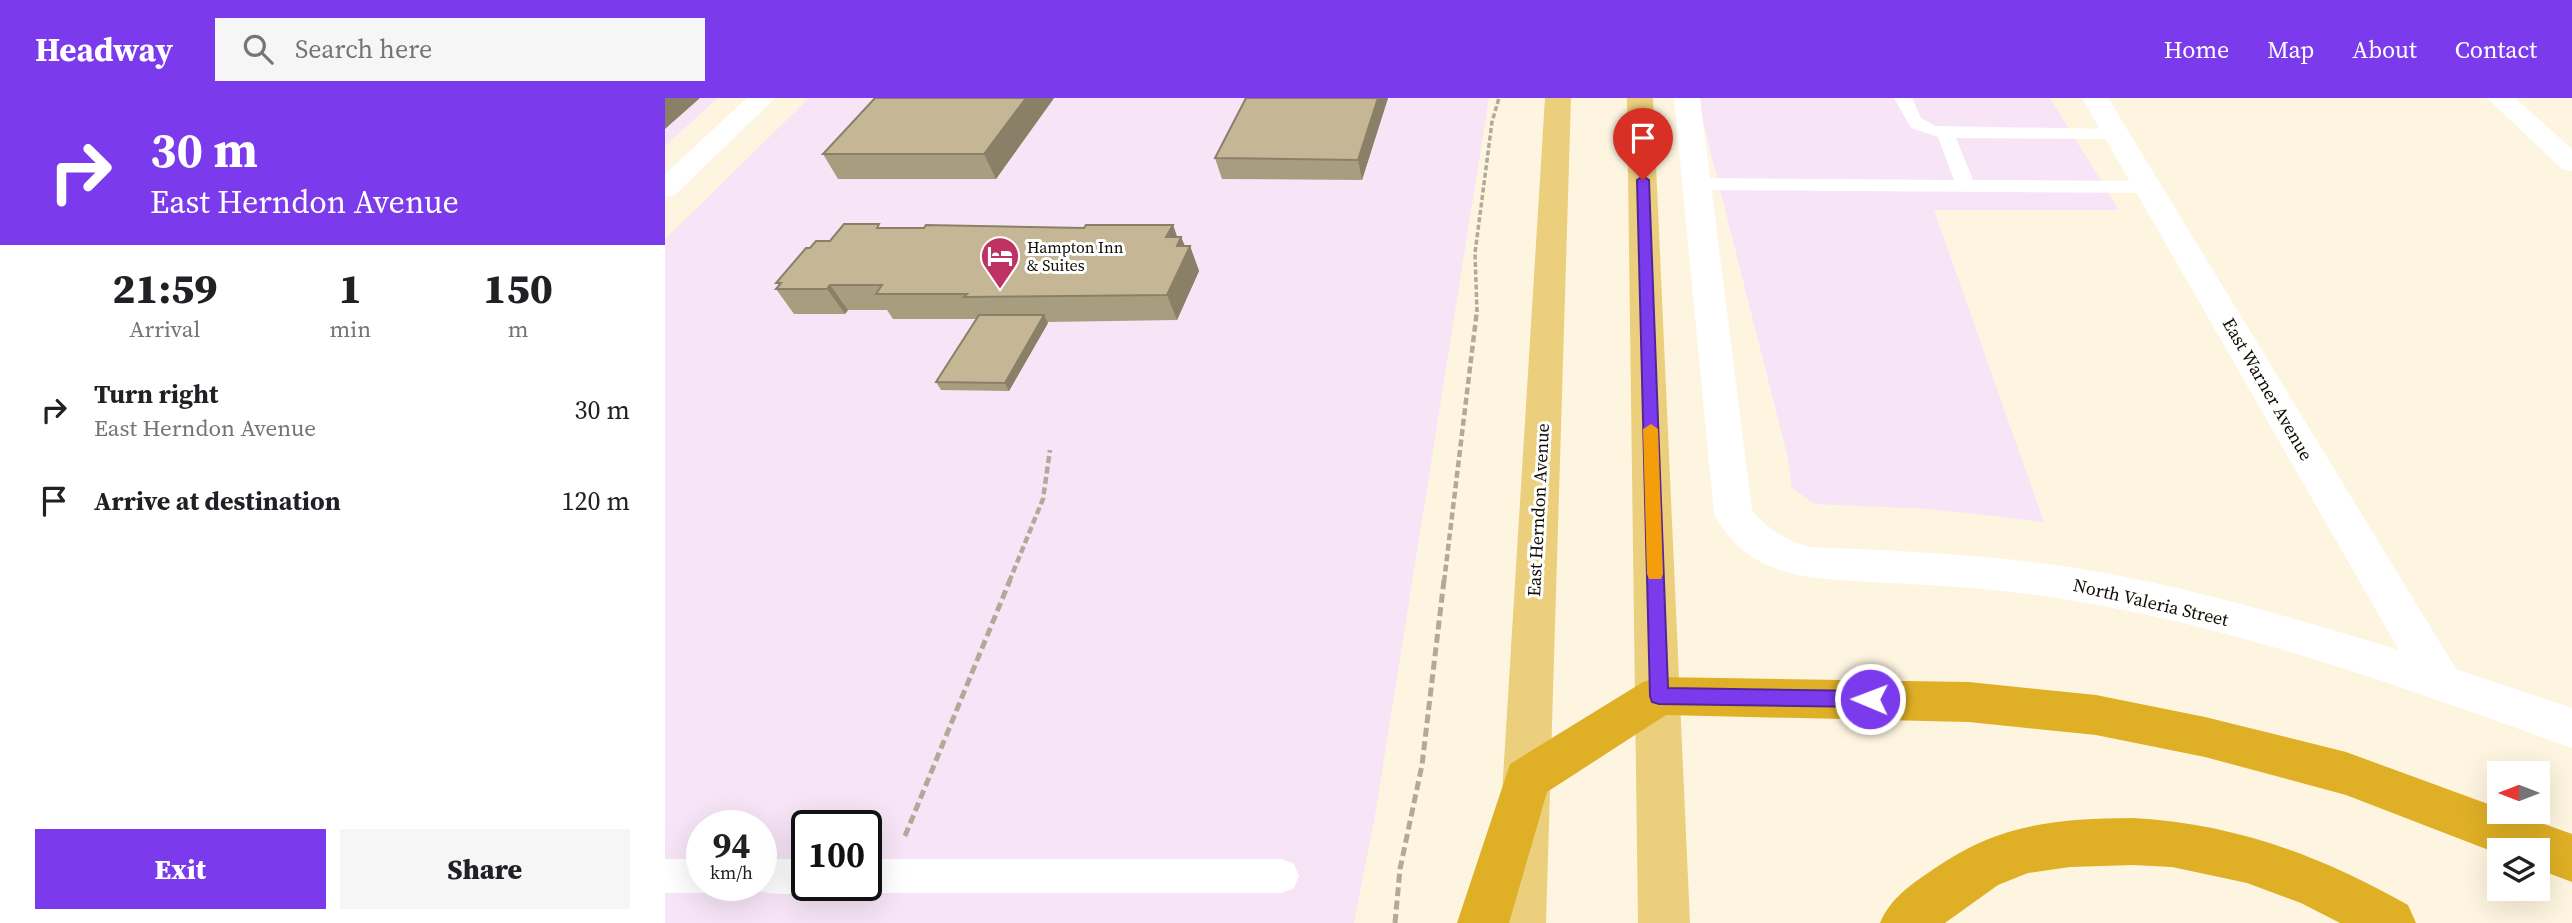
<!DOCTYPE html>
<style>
body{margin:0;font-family:"Source Serif 4",serif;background:#f6f6f6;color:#202124;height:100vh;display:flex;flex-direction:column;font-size:26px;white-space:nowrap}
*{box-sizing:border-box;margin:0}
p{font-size:23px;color:#757577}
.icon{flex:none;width:38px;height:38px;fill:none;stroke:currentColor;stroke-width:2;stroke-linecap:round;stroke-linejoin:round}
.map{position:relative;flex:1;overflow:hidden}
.panel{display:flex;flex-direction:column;background:#fff;width:665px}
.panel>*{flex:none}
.guide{background:#7c3aed;color:#fff;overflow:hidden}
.needle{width:46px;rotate:270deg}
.tools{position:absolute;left:1822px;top:663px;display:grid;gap:14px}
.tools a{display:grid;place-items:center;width:63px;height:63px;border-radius:0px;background:#fff;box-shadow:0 7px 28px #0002;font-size:35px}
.speed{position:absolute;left:21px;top:712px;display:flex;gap:14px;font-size:35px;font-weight:700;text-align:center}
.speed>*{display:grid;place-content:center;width:91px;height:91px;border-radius:50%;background:#fff;box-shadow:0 7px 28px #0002;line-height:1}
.speed small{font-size:18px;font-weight:400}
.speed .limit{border:4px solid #111;border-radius:10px;background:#fff;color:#111}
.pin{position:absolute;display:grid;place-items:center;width:60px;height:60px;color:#fff;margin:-72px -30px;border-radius:50% 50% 50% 0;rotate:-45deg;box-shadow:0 0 7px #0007}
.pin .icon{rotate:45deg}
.me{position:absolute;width:77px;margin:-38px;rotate:271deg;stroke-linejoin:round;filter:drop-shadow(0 0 5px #0008)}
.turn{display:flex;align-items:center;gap:24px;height:147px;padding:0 35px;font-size:32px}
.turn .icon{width:91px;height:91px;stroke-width:2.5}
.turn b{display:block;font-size:49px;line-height:60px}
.eta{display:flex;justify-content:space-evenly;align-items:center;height:119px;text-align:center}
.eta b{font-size:42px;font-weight:800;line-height:49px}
.primary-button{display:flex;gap:14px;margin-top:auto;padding:14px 35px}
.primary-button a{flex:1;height:80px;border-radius:0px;background:#7c3aed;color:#fff;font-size:28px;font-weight:800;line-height:80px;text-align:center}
.primary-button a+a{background:#f6f6f6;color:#202124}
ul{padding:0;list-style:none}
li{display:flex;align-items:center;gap:21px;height:91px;padding:0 35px}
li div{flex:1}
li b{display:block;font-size:26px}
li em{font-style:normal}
header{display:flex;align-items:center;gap:42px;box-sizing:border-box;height:98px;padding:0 35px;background:#7c3aed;color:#fff}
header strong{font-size:33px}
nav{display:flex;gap:38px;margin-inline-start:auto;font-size:24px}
.search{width:490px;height:63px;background:#f6f6f6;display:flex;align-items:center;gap:18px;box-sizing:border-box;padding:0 24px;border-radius:0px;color:#757577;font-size:26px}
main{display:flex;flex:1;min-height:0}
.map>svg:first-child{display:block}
.commercial{fill:#f7e5f7;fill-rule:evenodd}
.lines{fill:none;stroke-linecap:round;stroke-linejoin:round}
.path-far2{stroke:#b2aa99;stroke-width:3.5;stroke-dasharray:5 2.5;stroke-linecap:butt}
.path-far1{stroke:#b2aa99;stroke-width:4.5;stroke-dasharray:7 3.5;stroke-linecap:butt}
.path{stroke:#b2aa99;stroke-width:5;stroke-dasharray:9 4.5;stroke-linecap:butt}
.service{fill:#fff;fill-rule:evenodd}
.minor{fill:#fff;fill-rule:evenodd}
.primary{fill:#eccf7c;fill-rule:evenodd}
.motorway{fill:#dfaf25;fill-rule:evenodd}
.wall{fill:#a99d80}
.shaded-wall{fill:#8a8068}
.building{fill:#c5b795;stroke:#8a8068;stroke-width:2}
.route{fill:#7c3aed;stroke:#51269a;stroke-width:2}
.slow{fill:#f59e0b}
.labels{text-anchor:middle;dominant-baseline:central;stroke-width:6;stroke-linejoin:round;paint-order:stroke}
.far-poi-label{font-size:16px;fill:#110c02;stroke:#fff;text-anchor:start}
.street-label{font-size:18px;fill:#110c02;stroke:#fff}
</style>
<header>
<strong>Headway</strong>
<div class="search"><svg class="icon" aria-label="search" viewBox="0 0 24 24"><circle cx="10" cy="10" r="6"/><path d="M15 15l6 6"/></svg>Search here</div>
<nav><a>Home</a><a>Map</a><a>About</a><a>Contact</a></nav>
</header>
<main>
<section class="panel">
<div class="guide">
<div class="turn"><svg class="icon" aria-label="right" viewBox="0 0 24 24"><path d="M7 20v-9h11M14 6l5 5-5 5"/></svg><div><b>30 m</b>East Herndon Avenue</div></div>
</div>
<div class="eta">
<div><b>21:59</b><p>Arrival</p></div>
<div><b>1</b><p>min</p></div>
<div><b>150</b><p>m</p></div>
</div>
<ul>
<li><svg class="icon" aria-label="right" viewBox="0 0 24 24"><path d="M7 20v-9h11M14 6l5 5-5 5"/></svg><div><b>Turn right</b><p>East Herndon Avenue</p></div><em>30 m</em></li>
<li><svg class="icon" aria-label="arrive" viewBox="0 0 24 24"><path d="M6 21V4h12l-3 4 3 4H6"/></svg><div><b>Arrive at destination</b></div><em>120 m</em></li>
</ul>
<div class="primary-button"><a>Exit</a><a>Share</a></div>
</section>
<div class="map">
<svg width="1907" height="825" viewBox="0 0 1907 825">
<rect width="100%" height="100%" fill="#fef5e0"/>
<!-- commercial -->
<path class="commercial" d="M0 0H53L0 48Z
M144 0H824L711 712 689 825H0V141ZM37 728H96V788H37ZM142 728H201V788H142Z
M1032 0H1385L1454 112H1269L1379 424 1264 411 1149 406 1127 390 1122 357Z"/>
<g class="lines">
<!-- path-far2 -->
<path class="path-far2" d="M812 214 810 155 827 24 834 0"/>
<!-- path-far1 -->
<path class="path-far1" d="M344 484 378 401 385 352
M779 484 812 212"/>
<!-- path -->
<path class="path" d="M240 738 345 482
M730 825 735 771 757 667 779 482"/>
<!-- service -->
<path class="service" d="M1229 0H1247L1256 20 1270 28 1452 31 1461 36 1452 41 1291 40 1308 82 1484 83 1494 89 1484 95 1031 92 1021 86 1031 80 1289 82 1273 39 1246 30Z
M0 761H37V788H50L49 790 37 795H0Z
M96 761H142V788H155L154 790C134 798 104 798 84 790L83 788H96Z
M201 761H617L629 766 634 778 629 790 617 795H201L188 788H201Z"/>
<!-- minor -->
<path class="minor" d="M82 0H110L10 97 0 99V76Z
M1009 0H1035L1087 412C1103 431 1122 444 1146 449 1234 453 1323 456 1410 470 1520 487 1628 520 1734 552L1417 0H1443L1791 571 1907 610V650C1746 592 1580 531 1410 503 1342 491 1273 487 1204 484 1141 480 1083 479 1049 416Z
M1822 0H1850L1907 51V73L1897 71Z"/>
<!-- primary -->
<path class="primary" d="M880 0H906L881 825H829Z
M962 0H988L1025 825H973Z"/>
<!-- motorway -->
<path class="motorway" d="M994 579 1304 584 1431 597 1540 619 1681 654 1834 710V714H1846L1907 736V784L1872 771V752H1834V756L1681 697 1540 659 1431 637 1304 624 1001 617 882 694 844 825H792L845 666 978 584Z
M1468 720C1571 726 1654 757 1743 807L1751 825H1675L1636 805 1582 785 1507 769 1468 767 1405 769 1363 775 1333 787 1280 825H1215C1225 802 1242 789 1263 775 1331 726 1386 721 1468 720Z"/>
</g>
<!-- wall -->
<path class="wall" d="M389 0 331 81H173L158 56Z
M581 0H723L697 82 557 81 550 60Z
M508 127 512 139H516L520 148H525L534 173 512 222 382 224 383 225 344 293 276 292 271 284 311 221H228L222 212H183L180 216H129L111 191 114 187 111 185 165 143 216 130H419Z"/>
<!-- shaded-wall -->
<path class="shaded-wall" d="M0 0H35L0 31Z
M361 0H389L331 81 319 56Z
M713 0H723L697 82 693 62Z
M508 127 514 144 516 139 522 154 525 148 534 173 512 222 502 197 501 139Z
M165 187 183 212 180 216 162 191Z
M379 217 383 225 344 293 340 285Z"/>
<!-- building -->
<path class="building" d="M210 0H361L319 56H158Z
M581 0H713L693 62 550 60Z
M179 126H214L212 130H259L261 127 419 130 421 127H508L501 139H516L512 148H525L502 197 299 199 302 196H211L217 187H165L162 191H111L116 185H111L141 150H145L151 143H165Z
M314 217H379L340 285 271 284Z"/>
<!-- route -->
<path class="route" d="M978 78 984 82 1003 590 1205 593 1211 595 1214 601 1211 606 1205 609 994 606 987 604 985 598 972 82Z"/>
<!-- slow -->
<path class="slow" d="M986 326 993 331 998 476 996 481H984L982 476 978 331Z"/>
<!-- icons -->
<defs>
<g id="hotel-pin" transform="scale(2.0125)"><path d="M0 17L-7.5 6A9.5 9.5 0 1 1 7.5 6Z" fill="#be3264" stroke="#fff"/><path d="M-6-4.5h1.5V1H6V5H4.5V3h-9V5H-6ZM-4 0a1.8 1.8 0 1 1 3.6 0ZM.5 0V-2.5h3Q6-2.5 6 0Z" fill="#fff"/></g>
</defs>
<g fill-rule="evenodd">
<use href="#hotel-pin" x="335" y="158"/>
</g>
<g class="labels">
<!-- far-poi labels -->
<g class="far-poi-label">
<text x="362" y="149">Hampton Inn<tspan x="362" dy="18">&amp; Suites</tspan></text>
</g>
<!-- street labels -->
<g class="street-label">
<text transform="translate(1603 291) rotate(60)">East Warner Avenue</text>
<text transform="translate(873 412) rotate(-87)">East Herndon Avenue</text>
<text transform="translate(1486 504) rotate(13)">North Valeria Street</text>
</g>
</g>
</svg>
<div class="tools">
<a><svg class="needle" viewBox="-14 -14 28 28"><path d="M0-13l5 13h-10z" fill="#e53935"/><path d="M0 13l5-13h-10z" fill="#757577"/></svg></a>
<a><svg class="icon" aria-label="layers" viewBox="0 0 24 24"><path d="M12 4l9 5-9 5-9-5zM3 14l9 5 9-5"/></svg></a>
</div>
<div class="speed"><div>94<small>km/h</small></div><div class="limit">100</div></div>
<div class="pin" style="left:978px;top:82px;background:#d93025"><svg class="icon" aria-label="arrive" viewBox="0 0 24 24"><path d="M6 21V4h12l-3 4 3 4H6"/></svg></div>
<svg class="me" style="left:1205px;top:601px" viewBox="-20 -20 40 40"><circle r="17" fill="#7c3aed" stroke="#fff" stroke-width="3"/><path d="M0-11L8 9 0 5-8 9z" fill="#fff"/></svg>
</div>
</main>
